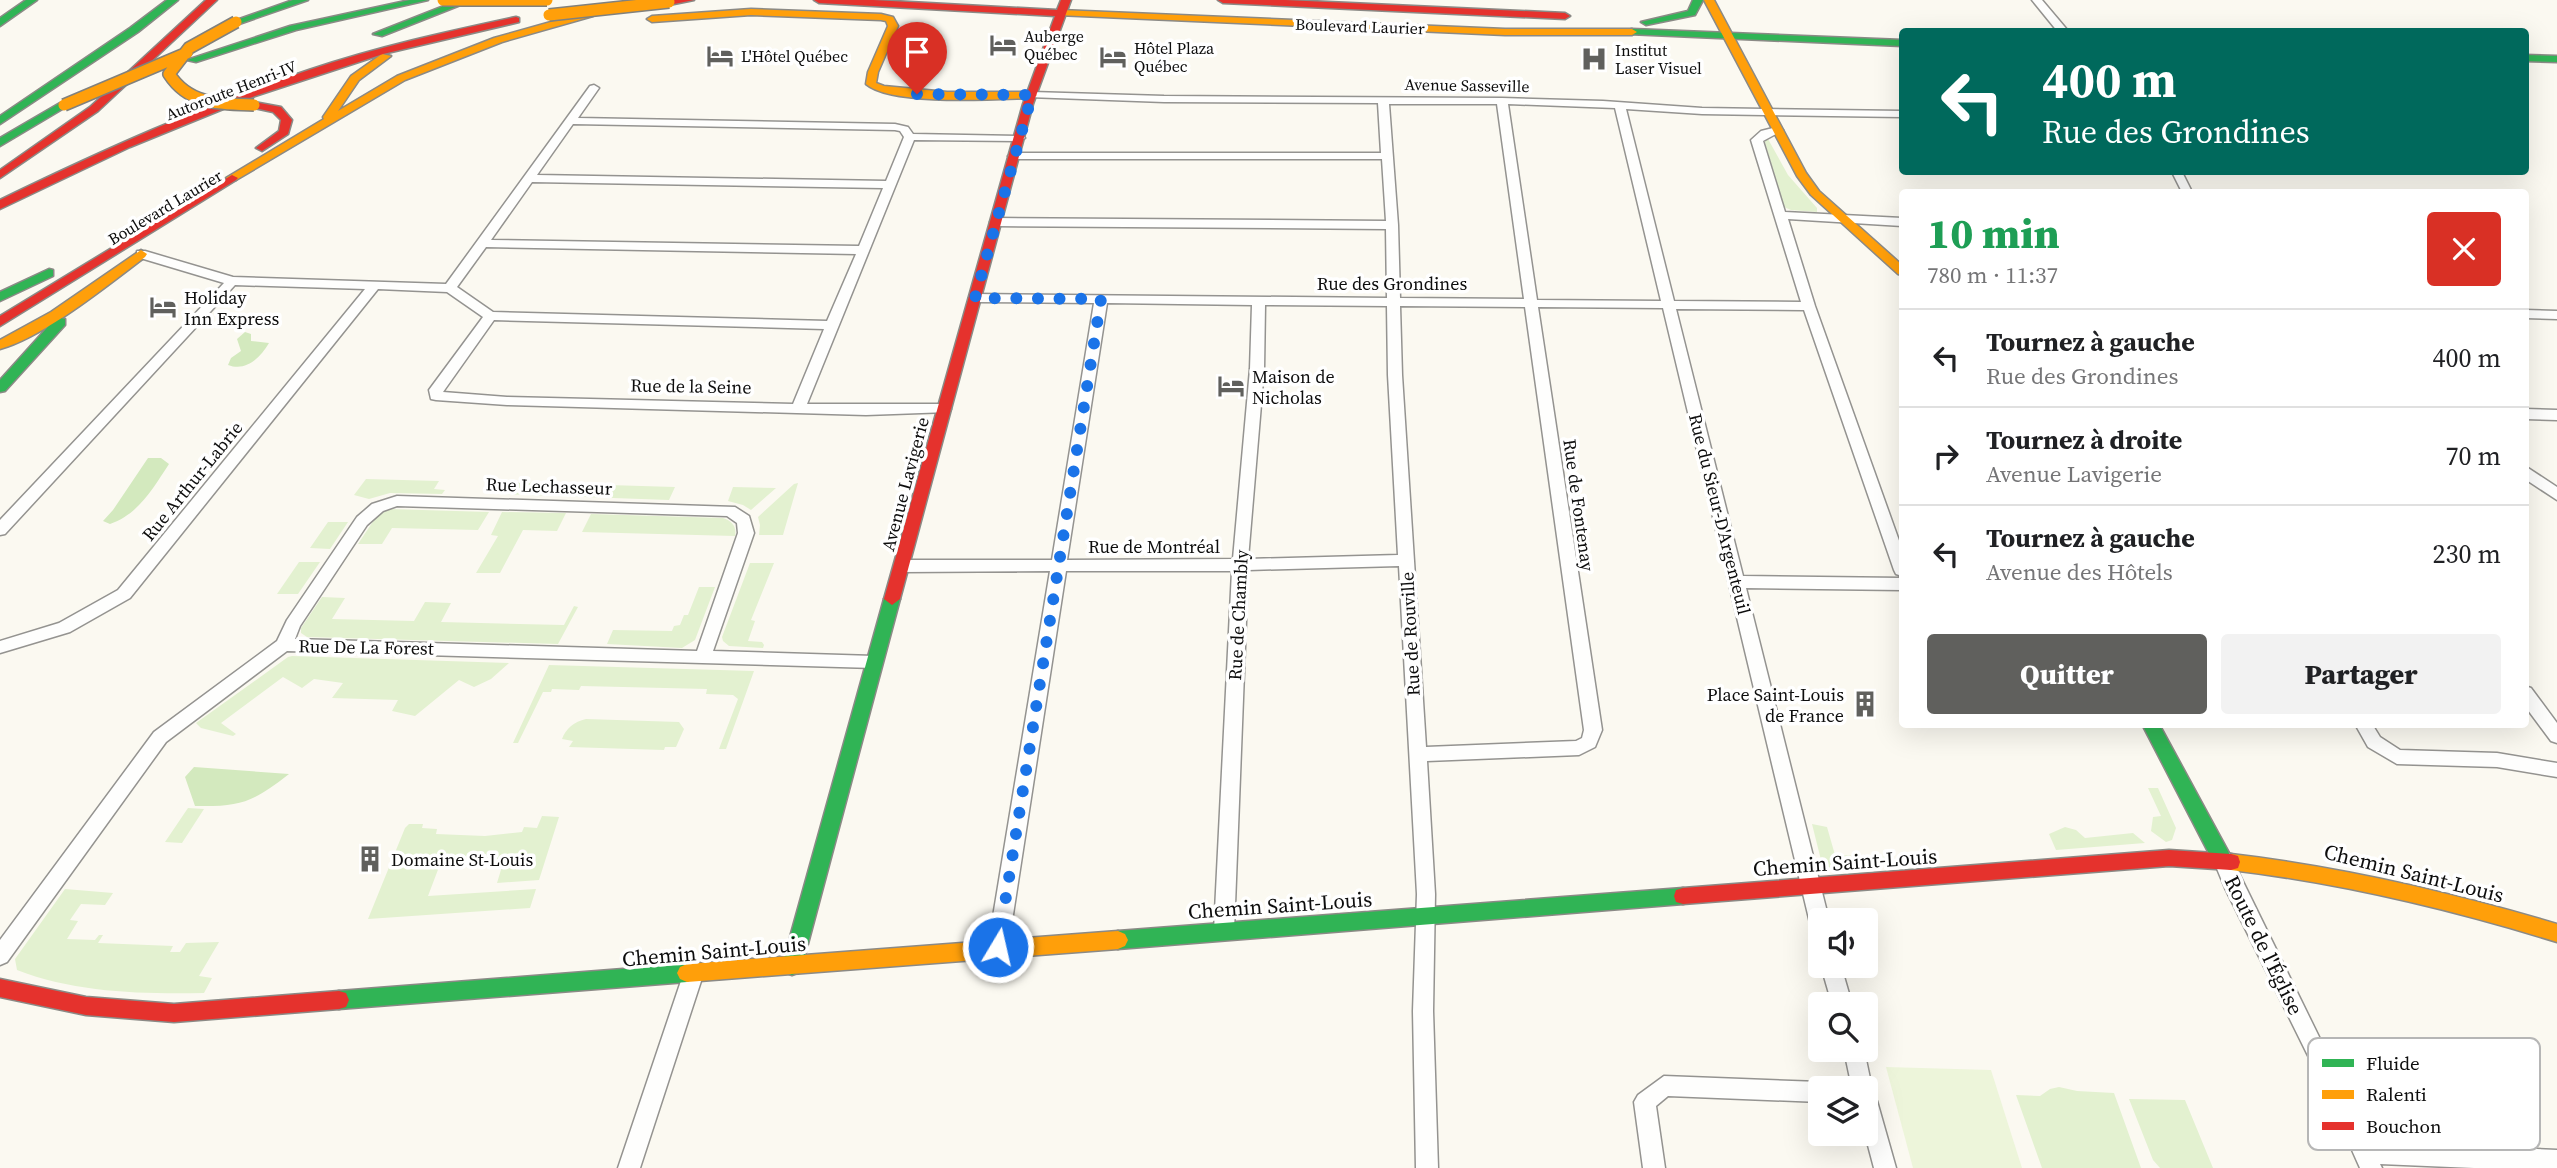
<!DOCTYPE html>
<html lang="fr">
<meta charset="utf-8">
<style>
body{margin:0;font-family:"Source Serif 4",serif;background:#f2f2f2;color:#202124;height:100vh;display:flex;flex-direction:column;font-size:26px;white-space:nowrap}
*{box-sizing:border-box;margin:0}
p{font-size:23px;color:#757577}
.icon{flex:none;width:38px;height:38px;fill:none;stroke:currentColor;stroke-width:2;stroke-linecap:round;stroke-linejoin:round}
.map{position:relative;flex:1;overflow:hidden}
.panel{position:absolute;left:1899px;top:189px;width:630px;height:539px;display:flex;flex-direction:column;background:#fff;border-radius:7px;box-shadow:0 7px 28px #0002}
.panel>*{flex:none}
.hud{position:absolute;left:1899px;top:28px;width:630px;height:147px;border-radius:7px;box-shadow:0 7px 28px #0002;background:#00695c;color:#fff;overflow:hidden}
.buttons{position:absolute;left:1808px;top:908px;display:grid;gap:14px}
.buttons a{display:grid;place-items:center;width:70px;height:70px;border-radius:7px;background:#fff;box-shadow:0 7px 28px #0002;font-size:35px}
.pin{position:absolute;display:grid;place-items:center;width:60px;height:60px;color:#fff;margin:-72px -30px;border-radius:50% 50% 50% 0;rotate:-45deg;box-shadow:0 0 7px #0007}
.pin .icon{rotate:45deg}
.me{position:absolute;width:77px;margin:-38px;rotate:9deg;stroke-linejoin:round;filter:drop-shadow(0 0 5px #0008)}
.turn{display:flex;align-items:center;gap:24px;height:147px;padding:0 28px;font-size:32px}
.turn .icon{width:91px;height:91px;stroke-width:2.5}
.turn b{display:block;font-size:49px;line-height:60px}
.round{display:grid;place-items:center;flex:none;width:74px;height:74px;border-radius:7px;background:#f2f2f2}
.summary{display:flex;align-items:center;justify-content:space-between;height:119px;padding:0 28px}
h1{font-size:42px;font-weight:800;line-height:52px;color:#1e9e55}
.action{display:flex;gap:14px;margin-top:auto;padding:14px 28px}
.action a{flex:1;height:80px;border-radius:7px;background:#60605d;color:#fff;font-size:28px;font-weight:800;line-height:80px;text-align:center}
.action a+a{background:#f2f2f2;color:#202124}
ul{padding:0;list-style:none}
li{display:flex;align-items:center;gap:21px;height:98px;padding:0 28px;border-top:2px solid #e0e0e0}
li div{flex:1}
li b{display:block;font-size:26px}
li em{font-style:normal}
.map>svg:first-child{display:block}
.green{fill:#e3f1d0}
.forest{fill:#d3e9be}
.pitch{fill:#edf5da}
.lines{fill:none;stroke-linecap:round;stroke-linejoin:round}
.street-casing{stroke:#949390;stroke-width:3}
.fast-casing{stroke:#8b8a86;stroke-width:3}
.slow-casing{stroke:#8b8a86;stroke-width:3}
.jam-casing{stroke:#8b8a86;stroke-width:3}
.street{fill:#fefefd;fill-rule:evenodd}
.fast{fill:#30b455;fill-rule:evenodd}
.slow{fill:#ff9f0a;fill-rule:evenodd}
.jam{fill:#e5322d;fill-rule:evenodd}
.slow-bridge-casing{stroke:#81817d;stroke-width:14;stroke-linecap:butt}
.slow-bridge{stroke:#ff9f0a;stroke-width:11}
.route{stroke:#1a73e8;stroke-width:12;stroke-dasharray:0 21.6}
.labels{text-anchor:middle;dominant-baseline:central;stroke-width:7;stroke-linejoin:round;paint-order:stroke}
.far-street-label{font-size:16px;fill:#0d0d0d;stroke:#fff}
.far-poi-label{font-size:16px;fill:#0d0d0d;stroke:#fff;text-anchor:start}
.street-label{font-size:18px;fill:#0d0d0d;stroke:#fff}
.poi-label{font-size:18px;fill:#0d0d0d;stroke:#fff;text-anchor:start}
.near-street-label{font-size:21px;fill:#0d0d0d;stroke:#fff}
.key{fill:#fff;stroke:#b6b6b6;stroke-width:2}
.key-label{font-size:19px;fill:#0d0d0d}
</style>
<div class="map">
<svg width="2557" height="1168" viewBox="0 0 2557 1168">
<rect width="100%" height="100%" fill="#fbf9f1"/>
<!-- green -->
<path class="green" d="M1764 139H1768L1788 175 1817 208V212L1791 210 1784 207Z
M366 479 439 481 434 489 445 490 442 494 390 493 369 499 354 495Z
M506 482 675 487 669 500 499 494Z
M798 483 783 535H759L760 525 758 517 794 484Z
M733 487 776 488 751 510 743 505 728 501Z
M389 509 489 512 478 530 392 528 382 544H358L378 514Z
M502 512 566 513 557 531 523 530 500 573H476L498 536 491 535Z
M591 514 723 518C732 521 737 527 735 536L582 532Z
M328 522H348L330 549 310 548Z
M299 562H320L298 594H277Z
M750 563H774L751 620 755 621 748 641 762 642 764 645 763 648 729 646 723 641 722 637Z
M699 587H715L695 640 682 648 607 644 613 630 672 631 674 626 680 625 684 615H688Z
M322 597 345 598 332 619 414 621 425 602 451 603 441 622 564 625 574 606 578 607 558 644 307 637 301 633V628Z
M288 657 292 656 509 663 491 679 474 687 459 680 415 716 392 711 398 700 332 698 343 683 314 679 302 688 283 677 221 723 236 734 233 736 201 728 196 723Z
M549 665 754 671 726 749H719L738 699 733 695 706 694 707 689 581 686 579 690 552 689 551 692H543L518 743H513Z
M586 719 679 722 684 729 676 747H665L664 750 569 747 573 741 562 739C566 728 574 722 586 719Z
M2148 788H2158L2176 828 2172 840 2166 842 2151 831 2153 817 2161 816Z
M188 808 204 809 182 843 165 842Z
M542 816 559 817 539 880 497 883 503 863 439 867 428 896 536 889 530 908 368 919 405 828 409 824H423L422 828 437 829 436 834 485 836 522 832 524 827 537 828Z
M1812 824 1827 827 1835 855 1887 857 1894 864 1828 868 1822 864Z
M2065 827 2076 830 2085 838 2133 833 2145 843 2056 850 2049 834Z
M65 889 113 893 105 905 81 904 70 920 78 921 67 939 95 940 99 935H103L98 943 173 946 170 952H180L186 943 219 942 199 976 212 978 204 993C142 994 76 993 17 970L15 959Z
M2059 1087 2077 1091 2114 1093 2141 1168H2042L2016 1095 2040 1096 2050 1089Z
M2129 1099 2185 1100 2213 1168H2160L2153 1160Z"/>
<!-- forest -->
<path class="forest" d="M245 332 251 334V341L269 343C260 358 246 372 228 365L231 358 241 351 237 339Z
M148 458H161L169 464C153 488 139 514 110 524L103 521 113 510Z
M194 767 289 774C253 802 241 807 195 806L185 777Z"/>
<!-- pitch -->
<path class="pitch" d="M1886 1067 1991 1070 2022 1168H1913Z"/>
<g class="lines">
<!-- street casing -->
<g class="street-casing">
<path id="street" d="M2032 0H2042L2069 32H2058Z
M594 85 599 88 578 118 895 124 908 127 913 134 1023 136 1025 138 1019 141 914 140 807 404H944L949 406 951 409 949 412 866 415 507 405 436 400 431 399 429 390 483 317 447 292 378 289 130 598 70 632 0 653V641L59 623 118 590 365 289 235 285 5 534 0 535V520L224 283 137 257V251H145L233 277 446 284 590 86ZM573 124 895 130 900 131 904 137 886 181 537 175ZM532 182 883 188 859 246 491 240ZM486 247 856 254 827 321 493 312 457 287ZM494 320 824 329 793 404 507 397 443 392Z
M1032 92 1164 96 1502 98 1603 101 1702 108 1902 111V117L1702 114 1626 109 1674 301 1801 302 1751 140 1761 131 1777 127 1783 130 1763 141 1785 212 1902 218V226L1788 219 1815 306 1902 549V576L1896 574 1894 570 1804 310 1676 309 1743 576 1902 578V590L1746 588 1829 920H1820V932L1813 929 1810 923 1663 308 1538 307 1602 730 1595 747 1579 755 1427 761 1435 894 1433 1011 1438 1168H1416L1413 1011 1417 894 1399 566 1248 570 1234 931 1231 937 1224 940 1217 937 1214 931 1232 571H1066L1008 947 1005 953 998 956 991 953 988 947 1050 571 903 572 895 566 903 560H1052L1094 303 975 302 969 298 975 294 1387 298 1386 229 996 226 990 222 996 218 1386 221 1382 159H1014L1008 156 1014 153H1381L1378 103 1164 102 1028 97 1027 95ZM1389 104H1497L1524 299 1400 298 1398 225ZM1508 104 1615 108 1661 301 1537 300ZM1107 303 1252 305 1250 369 1233 559 1067 560ZM1265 305 1387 306 1388 375 1398 555 1248 559 1264 369ZM1400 306 1525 307 1584 730 1582 738 1576 741 1426 747 1402 375Z
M2172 172H2182L2192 192H2182Z
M2525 310 2557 311V319L2525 318Z
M2525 409 2557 410V420L2525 419Z
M2525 466 2557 487V500L2525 479Z
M397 496 735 507 749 516 754 533 713 651 874 656 880 657 882 662 880 667 874 668 287 651 166 742 7 962 0 965V940L154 732 277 641 287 620 357 517 372 504ZM397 506 727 516 737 523 738 533 697 651 295 639 300 626 367 525 383 511Z
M2525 686 2531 688 2557 723V743L2551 741 2525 706Z
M2355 724H2372L2380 737 2400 750 2497 753 2557 763V777L2497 767 2397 764 2368 747Z
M2222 851 2229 853 2370 1141 2557 1150V1168H2474L2380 1164 2382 1168H2360L2327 1094 2225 888 2213 859 2215 853Z
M693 966 700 969 703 975 640 1168H618L683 975 686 969Z
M1821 966H1841L1852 1004H1832Z
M1844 1050H1864L1872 1088 1871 1092 1877 1101 1896 1168H1874L1865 1134 1866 1088H1852Z
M1664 1076 1820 1082 1827 1085 1829 1088H1820V1102L1668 1096 1656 1106 1665 1168H1643L1634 1102 1638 1095Z"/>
</g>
<!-- fast casing -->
<g class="fast-casing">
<path id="fast" d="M26 0H37L0 26V18Z
M167 0H178L138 32 0 124V116L130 28Z
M293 0H308L239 24 231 22Z
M410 0H428L296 30 196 62 187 60 290 26Z
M459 0H473L382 36 373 34Z
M1693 0H1703L1695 15 1646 25 1641 22 1688 11Z
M1632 29 1902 40V46L1628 34V30Z
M2525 55 2557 56V62L2525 61Z
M60 103 69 105 0 146V138Z
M49 269 53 270V276L0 301V292Z
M60 318 65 319V325L5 391 0 392V380L55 319Z
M892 593 900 599 802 966 799 972 792 975 785 972 782 966 884 599Z
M2142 724H2159L2229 853 2231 859 2229 865 2222 867 2215 865Z
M1683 888 1690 890 1692 896 1690 902 1683 904 1118 949 1111 946 1108 940 1111 934 1118 931Z
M687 964 694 967 697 973 694 979 687 982 339 1009 332 1007 329 1000 332 993 339 991Z"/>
</g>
<!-- slow casing -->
<g class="slow-casing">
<path id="slow" d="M1704 0H1714L1806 173 1819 191 1902 265V275L1898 274 1811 195 1797 176Z
M751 9 881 14 893 17 898 26 878 72 876 83 884 86 947 92H1032L1037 95 1032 98C996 99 892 106 866 84L868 72 888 26 886 21 881 20 751 15 652 22 647 19 652 16Z
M1060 10 1505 29H1632L1637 32 1632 35H1505L1057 15V11Z
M590 11 595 14 593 16 502 42 405 80 236 180 226 178 324 119 323 117 351 76 382 54 391 56 359 80 338 111 397 76 494 38Z
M141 250 147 254 145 257C108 285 44 337 0 349V340L51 312Z
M2231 854C2342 867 2450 892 2557 924V942C2450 909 2342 883 2231 870L2224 868 2222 862 2224 856Z
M1118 931 1125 934 1128 940 1125 946 1118 949 687 982 680 979 677 973 680 967 687 964Z"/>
</g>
<!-- jam casing -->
<g class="jam-casing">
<path id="jam" d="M206 0H217L98 111 0 178V170L90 107Z
M666 0H694L669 5 666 4Z
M814 0H873L1057 10 1061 0H1071L1033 104 900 599 892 605 884 599 1023 104 1055 16 819 3Z
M1218 0H1285L1565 13 1570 16 1565 19 1223 3Z
M516 17 519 18V22L383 54 255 96 130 147 0 209V200C101 151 203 105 309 70 377 47 446 32 516 17Z
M254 102 281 107 292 120 288 134 262 151 256 148 279 131 281 120 273 112 250 107 249 105Z
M232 175 238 178 236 180 0 326V316Z
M2169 850 2231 854 2238 856 2240 862 2238 868 2231 870 2169 866 1683 904 1676 902 1674 896 1676 890 1683 888Z
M0 979 86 997 174 1004 339 991 346 993 349 1000 346 1007 339 1009 174 1022 86 1015 0 997Z"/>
</g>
<!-- street -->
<use href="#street" class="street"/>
<!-- fast -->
<use href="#fast" class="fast"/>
<!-- slow -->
<use href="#slow" class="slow"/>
<!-- jam -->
<use href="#jam" class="jam"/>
<!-- slow-bridge casing -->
<g class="slow-bridge-casing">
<path id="slow-bridge" d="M443 0H547
M549 15 669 2
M236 22 189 48 169 74C189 105 220 104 254 105
M64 105 187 53"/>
</g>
<!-- slow-bridge -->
<use href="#slow-bridge" class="slow-bridge"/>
</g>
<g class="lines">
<!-- route -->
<path class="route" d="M917 94 1032 95 975 298 1101 299 998 947"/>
</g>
<!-- icons -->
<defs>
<g id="hotel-bare" transform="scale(2.1)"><path d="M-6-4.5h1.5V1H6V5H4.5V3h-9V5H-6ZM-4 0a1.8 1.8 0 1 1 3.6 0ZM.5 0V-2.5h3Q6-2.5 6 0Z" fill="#60605d" stroke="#fff" stroke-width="2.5" paint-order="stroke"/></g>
<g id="hospital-bare" transform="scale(2.1)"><path d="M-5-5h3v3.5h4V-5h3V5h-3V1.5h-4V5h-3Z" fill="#60605d" stroke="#fff" stroke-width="2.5" paint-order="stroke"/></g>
<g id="building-bare" transform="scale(2.1)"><path d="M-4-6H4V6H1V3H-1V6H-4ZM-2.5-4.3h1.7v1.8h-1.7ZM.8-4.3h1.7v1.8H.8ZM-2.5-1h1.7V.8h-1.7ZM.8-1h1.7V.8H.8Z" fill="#60605d" stroke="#fff" stroke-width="2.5" paint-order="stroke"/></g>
</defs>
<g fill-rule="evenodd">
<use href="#hotel-bare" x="1003" y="45"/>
<use href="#hotel-bare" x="720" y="56"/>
<use href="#hotel-bare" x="1113" y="57"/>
<use href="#hospital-bare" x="1594" y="59"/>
<use href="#hotel-bare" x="163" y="307"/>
<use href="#hotel-bare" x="1231" y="386"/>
<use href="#building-bare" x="1865" y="704"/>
<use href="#building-bare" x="370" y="859"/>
</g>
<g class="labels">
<!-- far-street labels -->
<g class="far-street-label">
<text transform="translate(1360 26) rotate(2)">Boulevard Laurier</text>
<text transform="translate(1467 85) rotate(1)">Avenue Sasseville</text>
<text transform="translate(231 90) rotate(-21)">Autoroute Henri-IV</text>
<text transform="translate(165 207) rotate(-31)">Boulevard Laurier</text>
</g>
<!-- far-poi labels -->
<g class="far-poi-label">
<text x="1024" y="36">Auberge<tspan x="1024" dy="18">Québec</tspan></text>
<text x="1134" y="48">Hôtel Plaza<tspan x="1134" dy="18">Québec</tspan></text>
<text x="1615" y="50">Institut<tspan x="1615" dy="18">Laser Visuel</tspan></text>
<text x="741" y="56">L'Hôtel Québec</text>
</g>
<!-- street labels -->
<g class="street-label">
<text x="1392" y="283">Rue des Grondines</text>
<text transform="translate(691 386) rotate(1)">Rue de la Seine</text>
<text transform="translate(192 481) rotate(-51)">Rue Arthur-Labrie</text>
<text transform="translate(905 484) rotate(-75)">Avenue Lavigerie</text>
<text transform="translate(549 486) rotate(2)">Rue Lechasseur</text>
<text transform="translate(1579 505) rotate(82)">Rue de Fontenay</text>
<text transform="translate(1720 514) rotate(76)">Rue du Sieur-D'Argenteuil</text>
<text x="1154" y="546">Rue de Montréal</text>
<text transform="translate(1238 615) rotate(-87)">Rue de Chambly</text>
<text transform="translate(1410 634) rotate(-93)">Rue de Rouville</text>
<text transform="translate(366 647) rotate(1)">Rue De La Forest</text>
</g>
<!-- poi labels -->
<g class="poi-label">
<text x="184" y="297">Holiday<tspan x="184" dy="21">Inn Express</tspan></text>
<text x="1252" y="376">Maison de<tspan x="1252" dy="21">Nicholas</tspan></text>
<text x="1844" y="694" text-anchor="end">Place Saint-Louis<tspan x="1844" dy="21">de France</tspan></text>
<text x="391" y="859">Domaine St-Louis</text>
</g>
<!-- near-street labels -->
<g class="near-street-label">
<text transform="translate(1845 862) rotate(-4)">Chemin Saint-Louis</text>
<text transform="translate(2414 873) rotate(14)">Chemin Saint-Louis</text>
<text transform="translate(1280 905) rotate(-4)">Chemin Saint-Louis</text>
<text transform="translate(2264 945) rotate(64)">Route de l'Église</text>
<text transform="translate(714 951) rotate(-5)">Chemin Saint-Louis</text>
</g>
</g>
<!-- legend -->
<rect x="2308" y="1038" width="232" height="112" rx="10" class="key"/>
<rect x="2322" y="1059" width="32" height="8" fill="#30b455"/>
<rect x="2322" y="1090" width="32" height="9" fill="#ff9f0a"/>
<rect x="2322" y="1122" width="32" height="8" fill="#e5322d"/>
<g class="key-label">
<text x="2366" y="1070">Fluide</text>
<text x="2366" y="1101">Ralenti</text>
<text x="2366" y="1133">Bouchon</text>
</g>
</svg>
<div class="buttons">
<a><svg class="icon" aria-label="sound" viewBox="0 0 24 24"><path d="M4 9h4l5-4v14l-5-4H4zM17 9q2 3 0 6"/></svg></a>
<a><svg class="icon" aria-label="search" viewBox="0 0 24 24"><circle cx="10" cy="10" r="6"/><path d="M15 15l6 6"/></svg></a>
<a><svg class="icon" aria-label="layers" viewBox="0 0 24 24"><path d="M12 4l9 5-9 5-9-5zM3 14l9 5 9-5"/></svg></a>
</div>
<div class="pin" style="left:917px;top:94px;background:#d93025"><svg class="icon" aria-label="arrive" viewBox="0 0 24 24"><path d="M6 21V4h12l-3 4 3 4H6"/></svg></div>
<svg class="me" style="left:998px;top:947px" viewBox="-20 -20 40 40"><circle r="17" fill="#1a73e8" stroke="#fff" stroke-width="3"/><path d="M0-11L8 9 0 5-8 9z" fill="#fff"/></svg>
<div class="hud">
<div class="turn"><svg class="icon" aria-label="left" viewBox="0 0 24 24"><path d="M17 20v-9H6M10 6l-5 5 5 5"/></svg><div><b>400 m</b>Rue des Grondines</div></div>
</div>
<section class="panel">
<div class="summary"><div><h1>10 min</h1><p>780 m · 11:37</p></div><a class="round" style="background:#d93025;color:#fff"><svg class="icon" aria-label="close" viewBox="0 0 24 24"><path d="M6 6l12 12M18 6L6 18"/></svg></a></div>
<ul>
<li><svg class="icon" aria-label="left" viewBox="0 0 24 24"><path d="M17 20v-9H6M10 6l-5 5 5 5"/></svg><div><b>Tournez à gauche</b><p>Rue des Grondines</p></div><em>400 m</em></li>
<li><svg class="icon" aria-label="right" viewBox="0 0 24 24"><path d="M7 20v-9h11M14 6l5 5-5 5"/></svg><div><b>Tournez à droite</b><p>Avenue Lavigerie</p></div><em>70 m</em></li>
<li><svg class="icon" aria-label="left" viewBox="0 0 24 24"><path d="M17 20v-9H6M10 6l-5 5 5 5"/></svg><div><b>Tournez à gauche</b><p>Avenue des Hôtels</p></div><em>230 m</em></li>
</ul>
<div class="action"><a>Quitter</a><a>Partager</a></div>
</section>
</div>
